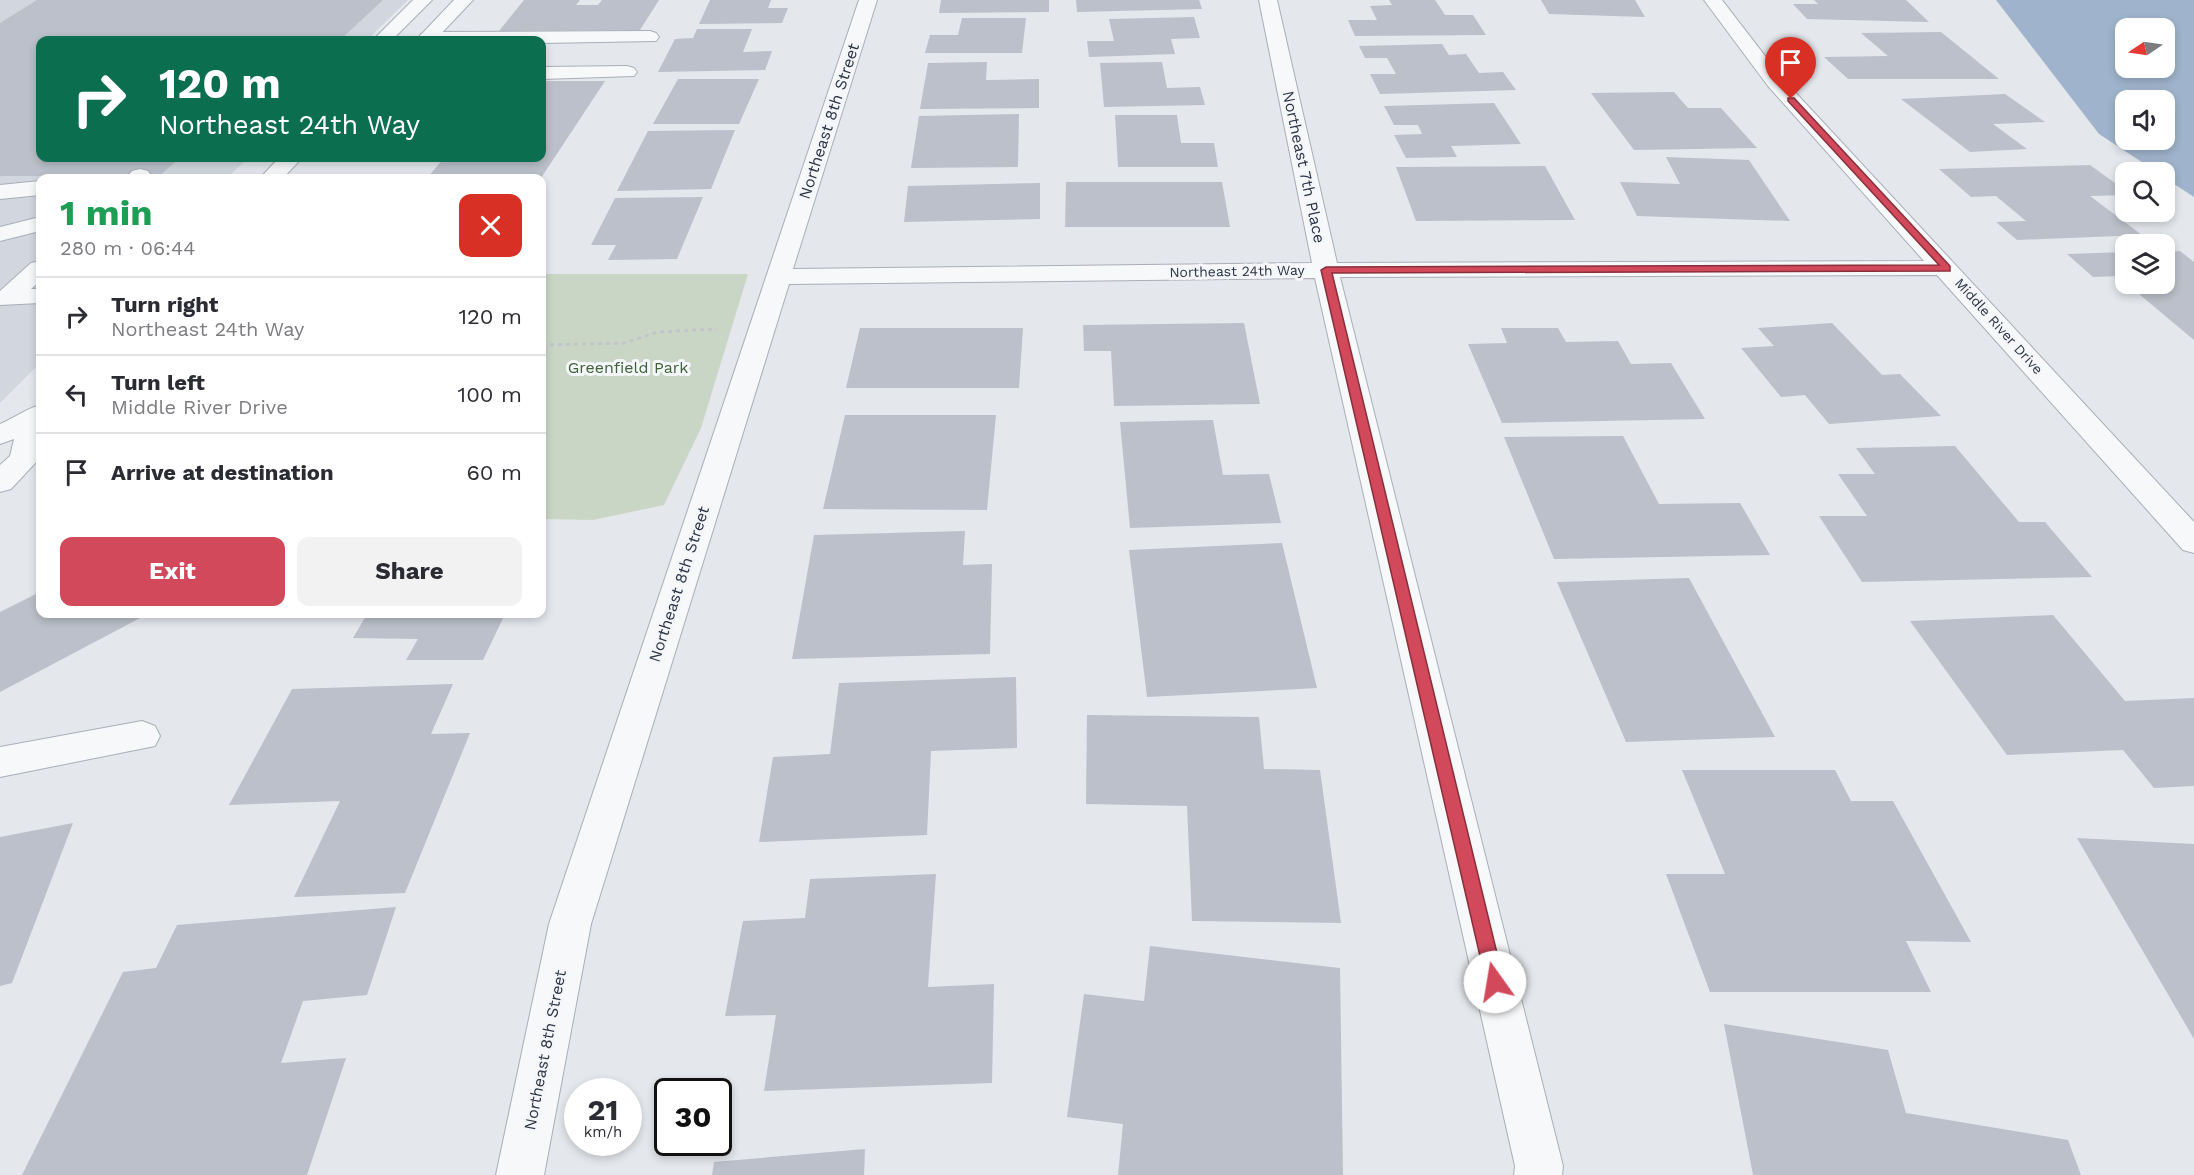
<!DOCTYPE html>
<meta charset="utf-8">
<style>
body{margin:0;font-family:"Work Sans",sans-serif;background:#f2f2f3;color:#2b2b33;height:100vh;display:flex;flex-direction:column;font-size:22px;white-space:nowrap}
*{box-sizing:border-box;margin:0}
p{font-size:20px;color:#7c7c81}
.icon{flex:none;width:33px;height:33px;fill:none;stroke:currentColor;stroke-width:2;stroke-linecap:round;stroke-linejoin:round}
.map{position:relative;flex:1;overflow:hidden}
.side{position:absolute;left:36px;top:174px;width:510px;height:444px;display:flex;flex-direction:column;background:#fff;border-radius:12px;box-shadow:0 3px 9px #0003}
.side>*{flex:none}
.hud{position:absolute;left:36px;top:36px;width:510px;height:126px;border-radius:12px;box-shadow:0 3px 9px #0003;background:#0b6e4f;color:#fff;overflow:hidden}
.needle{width:39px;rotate:257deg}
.controls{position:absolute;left:2115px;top:18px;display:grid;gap:12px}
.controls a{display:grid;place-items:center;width:60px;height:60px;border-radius:12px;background:#fff;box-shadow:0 3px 9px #0003;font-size:30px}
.speed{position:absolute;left:564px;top:1078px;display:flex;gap:12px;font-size:30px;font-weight:700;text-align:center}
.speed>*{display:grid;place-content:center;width:78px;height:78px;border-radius:50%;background:#fff;box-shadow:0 3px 9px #0003;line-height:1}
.speed small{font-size:15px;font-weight:400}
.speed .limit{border:3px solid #111;border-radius:9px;background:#fff;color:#111}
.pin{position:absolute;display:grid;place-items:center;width:51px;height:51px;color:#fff;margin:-62px -26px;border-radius:50% 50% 50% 0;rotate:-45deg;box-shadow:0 0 6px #0007}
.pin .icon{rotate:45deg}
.me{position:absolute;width:66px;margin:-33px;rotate:347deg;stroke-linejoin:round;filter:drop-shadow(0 0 4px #0008)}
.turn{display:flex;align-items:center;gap:21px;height:126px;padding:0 24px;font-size:27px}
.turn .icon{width:78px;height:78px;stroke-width:2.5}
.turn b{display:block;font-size:42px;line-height:51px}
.round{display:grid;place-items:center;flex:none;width:63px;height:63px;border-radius:12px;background:#f2f2f3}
.summary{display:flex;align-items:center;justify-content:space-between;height:102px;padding:0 24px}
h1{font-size:36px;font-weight:700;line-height:45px;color:#1e9e55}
.action{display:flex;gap:12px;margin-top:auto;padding:12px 24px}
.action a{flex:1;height:69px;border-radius:12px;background:#d1495b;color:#fff;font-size:24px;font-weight:700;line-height:69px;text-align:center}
.action a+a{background:#f2f2f3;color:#2b2b33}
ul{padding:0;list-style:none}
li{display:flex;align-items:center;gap:18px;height:78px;padding:0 24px;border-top:2px solid #e1e1e2}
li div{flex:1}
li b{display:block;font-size:22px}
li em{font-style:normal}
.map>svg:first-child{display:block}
.built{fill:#d2d6de}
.green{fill:#c9d6c5}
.water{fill:#9fb4cc;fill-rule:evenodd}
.building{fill:#bbc0ca}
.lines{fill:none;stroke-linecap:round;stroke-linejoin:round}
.lane-casing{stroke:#a9aeb7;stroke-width:2}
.street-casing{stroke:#a9aeb7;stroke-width:2}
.path{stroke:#c2c5cb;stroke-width:3;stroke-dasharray:4 4;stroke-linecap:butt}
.lane{fill:#f7f8fa;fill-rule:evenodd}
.street{fill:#f7f8fa;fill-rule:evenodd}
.route{fill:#d1495b;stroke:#882f3b;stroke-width:1.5}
.labels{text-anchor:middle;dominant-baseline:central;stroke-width:6;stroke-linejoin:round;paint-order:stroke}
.far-street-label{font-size:14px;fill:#2b3445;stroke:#f4f6f9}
.street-label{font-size:16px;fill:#2b3445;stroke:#f4f6f9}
.park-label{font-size:16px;fill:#3f6138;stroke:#f4f6f9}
</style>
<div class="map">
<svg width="2194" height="1175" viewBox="0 0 2194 1175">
<rect width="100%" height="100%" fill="#e4e7ec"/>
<!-- built -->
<path class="built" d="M0 0H408L367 40H40V158H248L227 178H40V363L0 403Z"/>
<!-- green -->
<path class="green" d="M542 274H748L701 428 664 505 593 520 542 519Z"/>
<!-- water -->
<path class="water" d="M1996 0H2194V197L2165 178 2164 172H2157L2099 134ZM2126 28H2164V68H2126ZM2126 100H2164V140H2126Z"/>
<!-- building -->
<path class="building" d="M37 0H383L340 40H40V158H180L159 176H0V23Z
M524 0H580L576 5H598L602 0H659L640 30 499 31Z
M710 0H771L768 8H788L782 23 699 24Z
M941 0H1049V12L939 13Z
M1076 0H1199L1202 9 1077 12Z
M1389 0H1435L1445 15H1473L1486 35 1355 36 1348 20H1377L1370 6 1392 5Z
M1541 0H1635L1645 17 1549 14Z
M1814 0H1906L1929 22 1807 19 1793 4H1818Z
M1194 17 1200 38 1171 39 1175 54 1089 57 1087 41H1114L1109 19Z
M962 18H1026L1022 53H925L930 35H958Z
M697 29H752L743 52 772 51 765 70 658 72 675 39 693 38Z
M1941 32 1999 79H1848L1824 57 1888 56 1861 33Z
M1442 44 1449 55 1466 54 1479 73 1503 72 1516 90 1380 94 1370 74H1396L1387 58H1365L1359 46Z
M987 62 986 80 1039 79V108L920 109 928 63Z
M1162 62 1167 88 1200 87 1205 105 1104 107 1100 63Z
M678 79H759L739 124H653Z
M542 81H605L541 178H427L444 158H542Z
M1674 92 1688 108H1721L1757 148 1634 150 1591 93Z
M2005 94 2045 122 1993 124 2027 149 1970 152 1901 99Z
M1494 103 1521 144 1451 146 1457 157 1406 158 1394 135 1422 134 1418 125H1394L1384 106Z
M1019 114 1018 167 911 168 919 116Z
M1115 115H1177L1181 143H1214L1218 167H1118Z
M735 130 711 189 617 191 648 131Z
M1666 157 1749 160 1790 221 1637 216 1620 182 1680 184Z
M2090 165 2126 191V195L2090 196 2142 235 2017 240 1996 222 2026 221 1996 196 1971 197 1939 169Z
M1545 166 1575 220 1416 221 1396 167Z
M1066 182H1222L1230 227H1065Z
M1040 183V219L904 222 908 186Z
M703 197 677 259 608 260 616 245H591L615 198Z
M2180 251 2194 262V340L2127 284H2164V252Z
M2126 252V282L2119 276 2093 277 2067 254Z
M1244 323 1260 404 1114 406 1111 351H1084L1083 325Z
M1832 323 1882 375 1900 374 1941 416 1829 424 1805 395 1781 397 1741 348 1774 346 1758 328Z
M860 328H1023L1019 388H846Z
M1501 328H1558L1566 342 1618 341 1631 364 1671 363 1705 419 1502 423 1468 344 1507 343Z
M845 415H996L987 510 823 509Z
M1213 420 1223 475 1269 474 1281 523 1130 528 1120 422Z
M1623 436 1659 504 1740 503 1770 555 1554 559 1504 437Z
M1955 446 2019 522H2045L2092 577 1862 582 1819 516H1867L1838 474H1875L1856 448Z
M965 531 963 565 992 564 990 654 792 659 814 535Z
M1282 543 1317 688 1147 697 1129 550Z
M1689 578 1775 737 1626 742 1557 582Z
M40 592V614H139L142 617 0 692V612Z
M367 614H505L483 660H406L418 639 353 638Z
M2053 615 2125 701 2194 698V786L2154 788 2123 750 2007 755 1910 621Z
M1016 677 1017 748 931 751 927 835 759 842 773 757 830 754 839 683Z
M453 684 431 734 470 733 405 893 294 897 340 801 229 805 292 689Z
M1087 715 1259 717 1264 769 1320 770 1341 923 1192 921 1187 806 1086 804Z
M1682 770H1835L1851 801H1893L1971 942 1906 941 1931 992H1710L1666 874H1725Z
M73 823 12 983 0 986V837Z
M2077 838 2194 844V1039Z
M936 874 928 987 994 984 992 1083 764 1091 776 1015 725 1016 743 921 805 918 810 879Z
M396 907 367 995 303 1001 281 1063 346 1058 307 1175H22L123 972 156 968 177 925Z
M1150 946 1340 968 1343 1175H1118L1123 1124 1067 1117 1084 994 1144 1001Z
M1724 1024 1888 1050 1906 1113 2068 1140 2081 1175H1753Z
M865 1149 864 1175H712L714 1162Z"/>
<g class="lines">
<!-- lane casing -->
<g class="lane-casing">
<path id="lane" d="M650 31 656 33 659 37 656 41 542 43V40H421L419 38 421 34 428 32Z
M627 66 634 68 637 72 634 76 542 79V67Z
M140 169 148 171 151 176 149 178H126L132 171Z
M40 181V195L0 199V185Z
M40 217V231L0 241V227Z
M40 261V281L31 289H40V303L0 305V291L31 263Z
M142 721 155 726 160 736 155 746 0 777V747Z"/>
</g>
<!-- street casing -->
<g class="street-casing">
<path id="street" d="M413 0H432L392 40H373Z
M454 0H473L435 40H416Z
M859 0H877L793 269 1312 263 1259 0H1277L1337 263 1924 261 1768 86 1704 0H1722L1782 78 2194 522V553L2183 550 1937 275 1340 277 1563 1166 1562 1175H1514L1515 1166 1315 278 789 284 591 924 544 1175H496L549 924Z
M279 158H302L283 178H260Z
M40 405 39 459 11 489 0 492V465L10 456 14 439 0 444V424C14 418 26 409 40 405Z"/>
</g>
<!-- path -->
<path class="path" d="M542 345 624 343 658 332 717 329"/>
<!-- lane -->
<use href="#lane" class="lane"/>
<!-- street -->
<use href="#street" class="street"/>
</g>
<!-- route -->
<path class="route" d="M1788 98H1794L1950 266V271L1332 273 1504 982 1502 988 1495 991 1489 988 1486 982 1321 270 1326 267 1939 265 1788 101Z"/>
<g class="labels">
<!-- far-street labels -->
<g class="far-street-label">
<text transform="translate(1237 271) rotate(-1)">Northeast 24th Way</text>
<text transform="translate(1999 326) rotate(48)">Middle River Drive</text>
</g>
<!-- street labels -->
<g class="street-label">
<text transform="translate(829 121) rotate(-72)">Northeast 8th Street</text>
<text transform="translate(1304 167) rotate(78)">Northeast 7th Place</text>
<text transform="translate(679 584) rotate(-72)">Northeast 8th Street</text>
<text transform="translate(545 1050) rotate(-79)">Northeast 8th Street</text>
</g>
<!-- park labels -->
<g class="park-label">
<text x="628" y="367">Greenfield Park</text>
</g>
</g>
</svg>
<div class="controls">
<a><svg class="needle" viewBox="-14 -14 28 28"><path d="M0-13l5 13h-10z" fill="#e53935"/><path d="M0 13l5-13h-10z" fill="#7c7c81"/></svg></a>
<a><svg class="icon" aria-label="sound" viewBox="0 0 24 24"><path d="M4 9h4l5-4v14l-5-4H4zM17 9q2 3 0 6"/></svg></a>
<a><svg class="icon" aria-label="search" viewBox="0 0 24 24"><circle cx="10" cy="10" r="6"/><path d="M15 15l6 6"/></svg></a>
<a><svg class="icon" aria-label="layers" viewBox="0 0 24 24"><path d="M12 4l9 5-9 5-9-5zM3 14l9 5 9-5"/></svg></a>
</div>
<div class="speed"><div>21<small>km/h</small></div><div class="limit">30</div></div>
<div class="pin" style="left:1791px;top:99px;background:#d93025"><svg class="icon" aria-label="arrive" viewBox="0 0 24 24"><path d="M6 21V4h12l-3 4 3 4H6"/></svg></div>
<svg class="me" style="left:1495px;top:982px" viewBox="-20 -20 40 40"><circle r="19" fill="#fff"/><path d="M0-13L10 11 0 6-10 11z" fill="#d1495b"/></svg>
<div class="hud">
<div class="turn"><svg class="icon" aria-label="right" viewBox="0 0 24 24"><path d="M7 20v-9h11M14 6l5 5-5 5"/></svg><div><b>120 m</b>Northeast 24th Way</div></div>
</div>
<section class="side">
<div class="summary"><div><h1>1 min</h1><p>280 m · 06:44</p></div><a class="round" style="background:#d93025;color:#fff"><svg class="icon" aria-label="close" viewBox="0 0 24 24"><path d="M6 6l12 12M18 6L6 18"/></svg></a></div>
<ul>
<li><svg class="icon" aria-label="right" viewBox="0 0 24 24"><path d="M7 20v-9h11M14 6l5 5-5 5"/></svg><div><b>Turn right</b><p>Northeast 24th Way</p></div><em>120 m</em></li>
<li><svg class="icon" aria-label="left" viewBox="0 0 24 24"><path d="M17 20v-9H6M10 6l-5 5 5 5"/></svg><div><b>Turn left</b><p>Middle River Drive</p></div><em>100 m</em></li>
<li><svg class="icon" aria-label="arrive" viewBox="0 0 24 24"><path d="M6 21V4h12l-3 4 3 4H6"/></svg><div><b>Arrive at destination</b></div><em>60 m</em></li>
</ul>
<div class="action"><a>Exit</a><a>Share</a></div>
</section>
</div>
